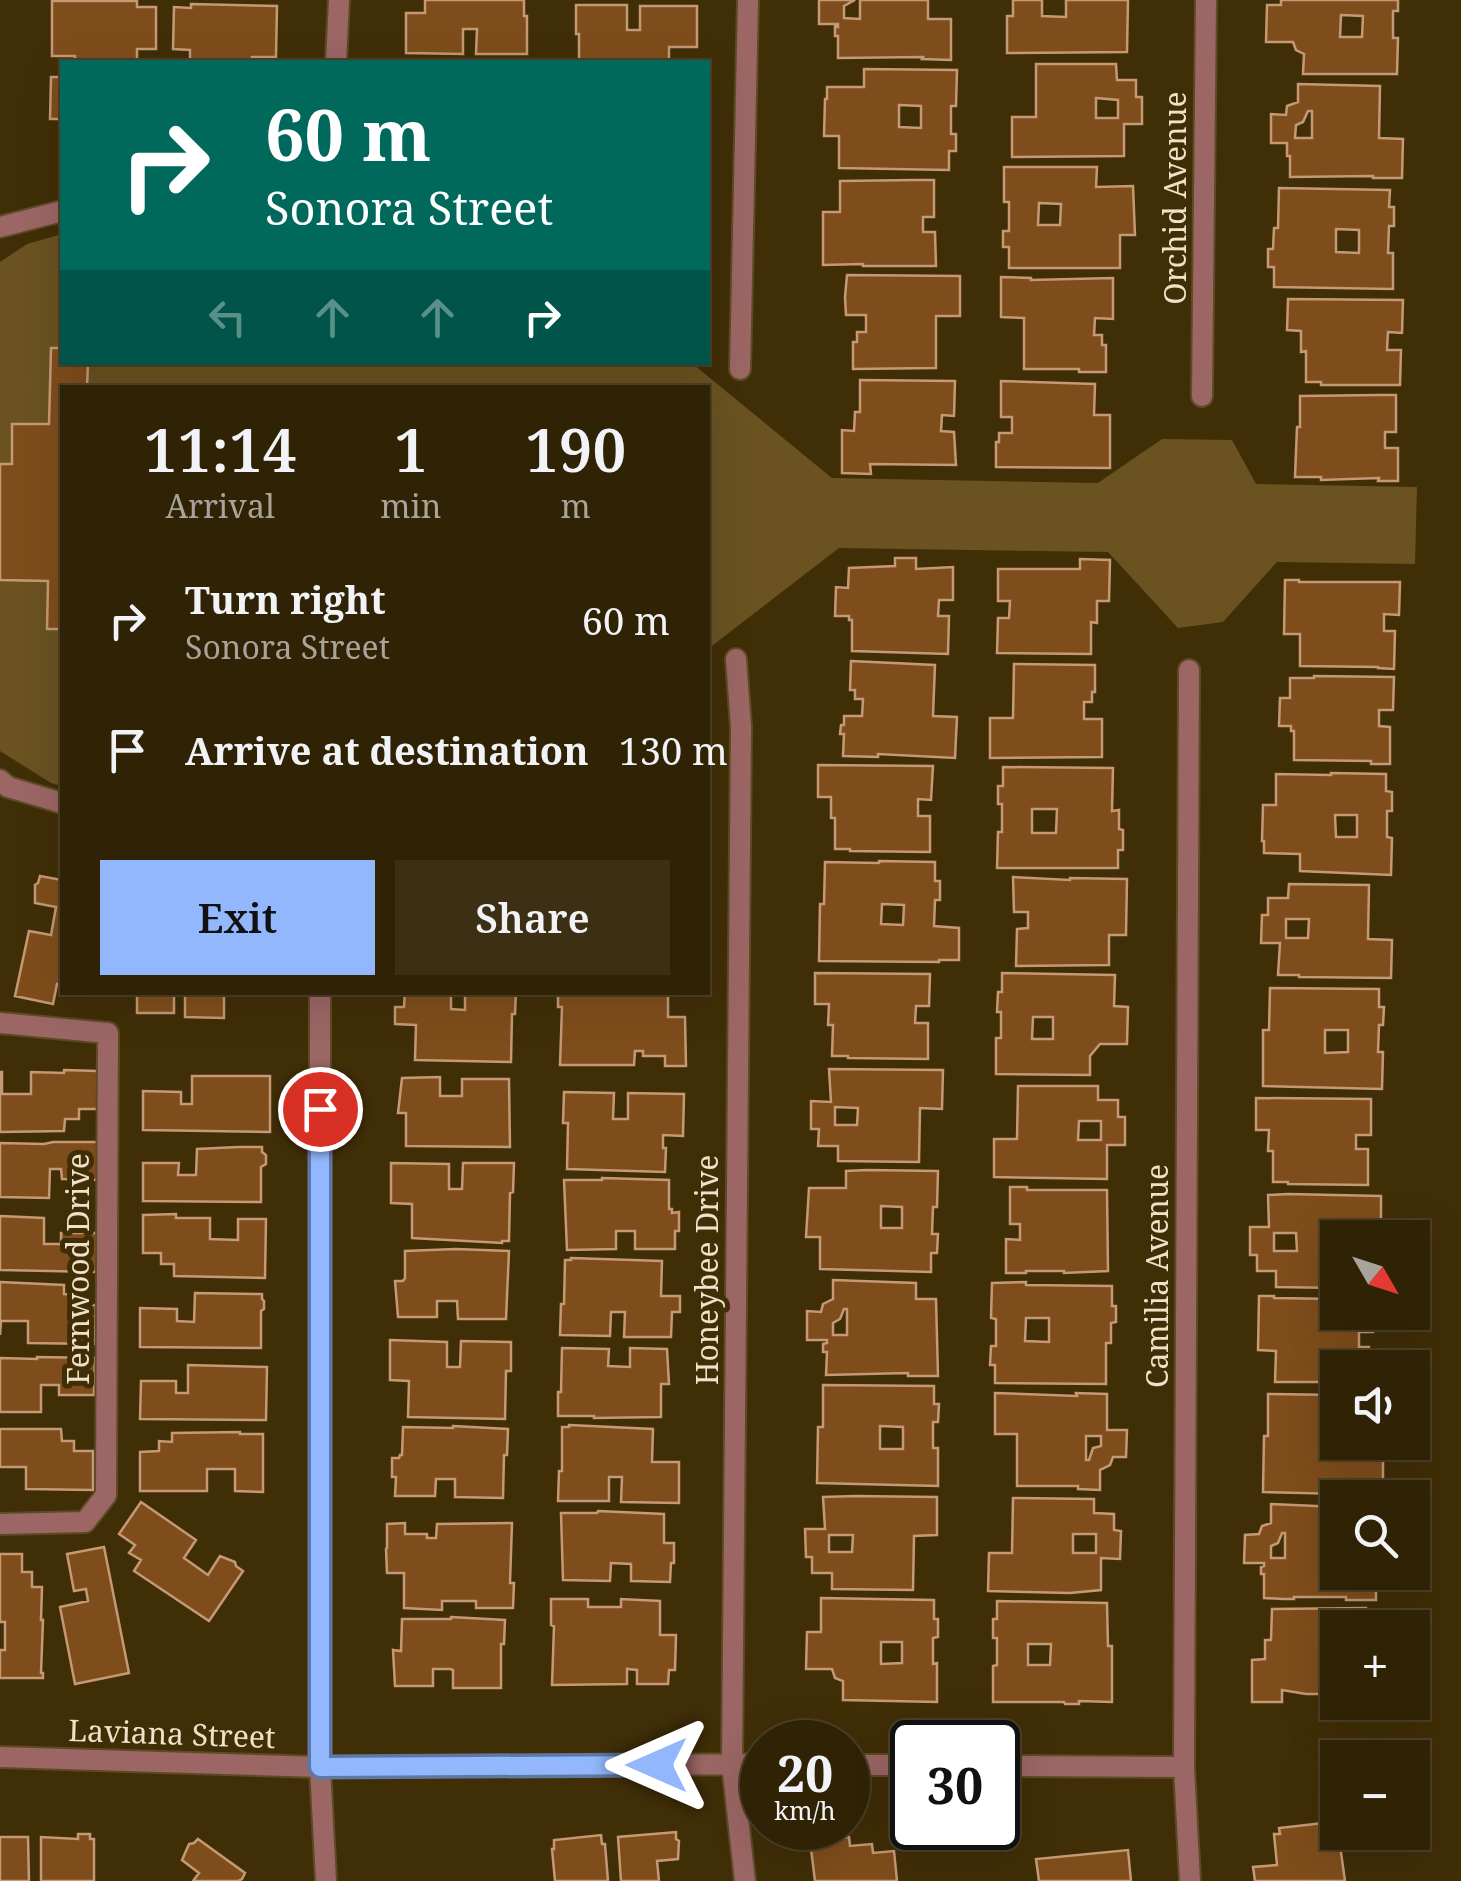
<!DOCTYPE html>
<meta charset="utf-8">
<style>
body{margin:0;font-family:"Noto Serif",serif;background:#3c2f13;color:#f1f3f6;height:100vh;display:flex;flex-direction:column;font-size:38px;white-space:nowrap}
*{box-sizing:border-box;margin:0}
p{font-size:32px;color:#a8a49a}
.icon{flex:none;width:55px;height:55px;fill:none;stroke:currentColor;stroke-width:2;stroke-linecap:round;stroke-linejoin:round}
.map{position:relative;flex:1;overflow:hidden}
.drawer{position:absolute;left:60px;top:385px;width:650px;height:610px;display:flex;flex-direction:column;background:#302205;border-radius:0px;box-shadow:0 10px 40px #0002,0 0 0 2px #4b3f27}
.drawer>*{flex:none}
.guide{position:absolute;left:60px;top:60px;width:650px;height:305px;border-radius:0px;box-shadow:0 10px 40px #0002,0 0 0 2px #4b3f27;background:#00695c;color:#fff;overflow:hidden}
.needle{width:65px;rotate:129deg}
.tools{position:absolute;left:1320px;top:1220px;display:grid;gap:20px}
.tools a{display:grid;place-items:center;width:110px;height:110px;border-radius:0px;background:#302205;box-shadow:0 10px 40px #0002,0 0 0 2px #4b3f27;font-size:50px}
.speed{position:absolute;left:740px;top:1720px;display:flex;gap:20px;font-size:50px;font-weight:700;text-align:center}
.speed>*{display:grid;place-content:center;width:130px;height:130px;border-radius:50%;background:#302205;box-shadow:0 10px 40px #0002,0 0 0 2px #4b3f27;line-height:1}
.speed small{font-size:25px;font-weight:400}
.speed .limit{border:5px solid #111;border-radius:15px;background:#fff;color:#111}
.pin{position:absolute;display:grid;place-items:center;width:85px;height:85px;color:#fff;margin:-42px;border:5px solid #fff;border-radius:50%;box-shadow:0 2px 10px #0007}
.me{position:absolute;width:110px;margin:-55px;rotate:270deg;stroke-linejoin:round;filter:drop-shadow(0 0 8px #0008)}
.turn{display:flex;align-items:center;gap:35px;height:210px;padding:0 40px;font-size:45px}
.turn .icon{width:130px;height:130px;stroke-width:2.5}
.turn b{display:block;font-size:70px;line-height:85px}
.lanes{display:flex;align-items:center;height:95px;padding:0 40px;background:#0003;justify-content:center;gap:50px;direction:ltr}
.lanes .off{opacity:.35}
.eta{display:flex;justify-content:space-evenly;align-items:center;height:170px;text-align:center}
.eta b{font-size:60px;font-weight:600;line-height:70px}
.button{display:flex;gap:20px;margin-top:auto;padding:20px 40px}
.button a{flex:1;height:115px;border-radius:0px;background:#92b7fd;color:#111;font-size:40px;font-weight:600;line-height:115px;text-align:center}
.button a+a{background:#3c2f13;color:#f1f3f6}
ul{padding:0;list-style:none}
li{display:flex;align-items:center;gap:30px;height:130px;padding:0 40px}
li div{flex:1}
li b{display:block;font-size:38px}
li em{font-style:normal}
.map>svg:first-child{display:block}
.green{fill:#6a5221}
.building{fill:#7f4d1b;stroke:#c49974;stroke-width:2.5;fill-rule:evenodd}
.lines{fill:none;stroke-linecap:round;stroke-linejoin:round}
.street-casing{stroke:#5c4b26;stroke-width:24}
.street{stroke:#9b6664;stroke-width:20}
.route-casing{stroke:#5f77a4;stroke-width:25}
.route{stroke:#92b7fd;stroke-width:18}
.labels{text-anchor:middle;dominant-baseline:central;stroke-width:10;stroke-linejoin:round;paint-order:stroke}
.street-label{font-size:30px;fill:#f0e2c9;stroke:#402e07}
</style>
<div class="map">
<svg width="1461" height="1881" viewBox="0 0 1461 1881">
<rect width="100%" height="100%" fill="#402e07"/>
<!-- green -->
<path class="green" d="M62 234V362H634L694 365 832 478 1098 483 1162 439 1232 440 1256 484 1417 487 1415 564 1277 562 1223 622 1178 628 1108 552 839 548 708 649V388H62V786L51 783 0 751V262L27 244Z"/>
<!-- building -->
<path class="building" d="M425 0H524V16H527V54H476L477 29H463V54L406 53V13H425Z
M819 0H855L844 6V18L860 19V0H928V19H951V60L922 59 923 57 838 58V36H835V26L838 27V24H819Z
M1013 0H1042V16L1066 17V0H1128L1127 52 1007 53V16H1013Z
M1281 0H1398V11H1393V38H1398L1397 74H1303L1304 54 1296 50 1293 42H1266L1267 5H1281ZM1341 15 1363 16 1362 37H1340Z
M52 1H137V7H156V49H137V62H153H75V56H52Z
M191 4 277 6 276 57H252V62H190V50L173 49 174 7 191 8Z
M576 5H627V30H640V6H697V47H669V62H579V34H576Z
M1036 64H1116L1117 80H1136V97H1142V124H1124V156L1012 157V117H1036ZM1096 98 1118 100V118H1096Z
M864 69 957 70 956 106H951V134H956V151H949V170L839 168V136H824L825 99H827V87H864ZM899 105 921 106V128L899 127Z
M51 77H62V119H50Z
M1298 84 1380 86 1379 138 1403 139 1402 178H1373V176L1290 177V156H1287V143H1271V114L1286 115 1287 106 1298 102ZM1308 111H1312V138H1295L1296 125 1303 122Z
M1004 167H1097L1096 187 1133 186 1135 235H1120V268H1009V247H1003V231H1009V202H1004ZM1039 203 1061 204 1060 225H1038Z
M915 180H934V217H923V232H935L936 266H863V264L823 265V212H840V181Z
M1279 188 1390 190 1389 207H1394V226H1389L1388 253H1393V289L1274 287V267H1268V249H1273L1274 228H1278ZM1336 229 1359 230V253L1336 252Z
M847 275 960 276V316H936V368L853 369V342H857V332H866V315H846L845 297Z
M1001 277 1031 278V280L1113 278V319L1095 318 1094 335H1102V345H1106V372H1079V369H1024V318L1001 317Z
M1288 299 1403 300 1402 333 1388 332 1387 350H1401L1400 385H1321V382H1306V351L1301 352V331L1287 330Z
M51 348H62V362H88L87 388H62V629H47L48 581 0 580V464H12V424H49Z
M860 380 955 381 954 416 942 415 941 431 954 432 956 465 870 464 871 474 842 473V430L854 431 855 412H860Z
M1001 381 1095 384 1094 415H1110V468L996 467V442H999V433H1012V417H1001Z
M1378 395H1396V432H1385V448H1398V481H1378L1379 478 1321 480V477H1295L1297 427H1300V396Z
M895 558H916V569L953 567V600H939L938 616H949L948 654 852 651V620H849V616H835L836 587 848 588 849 568 895 566Z
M1080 559 1110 560 1109 601H1097V623L1091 622V654L997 653 998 618H1009L1010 601H998V569H1080Z
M1285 580H1299V582H1400L1399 615 1384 614V631H1395L1394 669 1378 668V667L1300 666V634H1284Z
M851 661 935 665 933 716 957 717 955 758 878 754V757L843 756 844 734H840L841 725H844V716H862L863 699H855V690H850Z
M1014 664 1095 665V692H1092V702H1084V719H1102V757L990 758V718H1013Z
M1314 676 1394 677 1393 710H1379V726L1390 727V764H1371V761L1294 760V731H1291V726H1279L1280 698H1290V678H1314Z
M818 765 933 766 931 800 918 799V816H930V852L850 851V849H835V818H831V797H818Z
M1003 767 1113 768 1112 811 1119 810V829L1123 830V850H1118V868H997L998 832H1002V804H998V786H1003ZM1032 809H1057L1056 833H1032Z
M1331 773 1386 774V791L1392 792V811H1387V837L1392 838 1391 875 1300 871V854L1264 853V841H1262L1263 805H1276V774L1331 775ZM1335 815H1357V837H1336Z
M879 861 935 862V881H940V900H935L934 926 959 928V960H939V962L819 961 820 904H824L825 862 879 863ZM882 904 904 905 903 925 881 924Z
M40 876 62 880V985L57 984 53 1004 15 996 29 931 51 935 56 907 35 903V885L38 883Z
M1013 877 1070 880V878L1127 879 1126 935H1109V965L1016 966 1017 929 1028 928V912H1014Z
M1289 884 1369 885 1368 939 1392 940 1391 978 1299 977V975H1278L1280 943H1261L1262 915H1268V898H1288ZM1286 919H1309L1308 938H1286Z
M815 973 930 974 929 1006H916L915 1023H928V1059L848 1058V1056H832L833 1025H828L829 1004H815Z
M1002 973 1115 975 1114 1006 1128 1007 1127 1044H1100L1090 1056V1075L996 1074V1038H1001V1012H997L998 992H1002ZM1033 1017H1053V1039H1032Z
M1270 988 1379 989V1007H1384L1383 1025H1379L1378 1052H1383L1382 1089 1263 1086V1030H1269ZM1325 1030H1348V1052L1325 1053Z
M137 992H174V1013H137Z
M185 992H224V1018L185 1017Z
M405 992H451V1009L465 1010V992H516L515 1014H512L511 1062 415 1060 416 1025 395 1024V1007H404Z
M558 992H668V1017H685L686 1066H665V1056H643V1051H635L634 1065H560L562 1007H558Z
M829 1069 943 1070 942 1109 920 1108 919 1162 838 1161V1146H818L819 1129H811V1101L831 1102ZM835 1107 858 1108 857 1125H835Z
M64 1070 98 1071V1109H79V1119H65L64 1131 0 1132V1072H2V1094H31V1072L64 1073Z
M192 1076H270V1132L143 1130V1091L181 1092V1104H192Z
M440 1077V1096H462V1079H509L510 1147 406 1146V1113H398L402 1078Z
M1018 1086H1098V1100H1118V1117H1125V1145H1107V1179L994 1177V1139H1017ZM1079 1121H1101V1140H1078Z
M564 1092 614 1093 613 1119H628V1093L684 1094 683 1136 663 1135V1148H666L665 1172 567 1169 568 1123H563Z
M1256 1098 1371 1099V1135H1356V1149H1368V1185L1288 1184V1182H1273V1151H1268L1269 1130H1256Z
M53 1142H98V1180L62 1179 61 1169H50L49 1198 0 1197V1143L44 1144Z
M238 1147H262V1152L266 1155V1164L261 1167V1202L143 1201V1163H179L178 1175H196L197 1149Z
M391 1163 449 1164V1189H462L463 1163H514L513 1192 510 1193 509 1241H502V1243L412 1238V1204L391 1203Z
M867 1170 938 1171 937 1207H933L932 1234H938L937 1253H931V1272L820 1269V1237H806L809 1188H846V1171ZM881 1206 902 1207V1228H881Z
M602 1178 669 1180V1209H672V1213L679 1212V1231H675V1249H635V1231H616V1249L567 1250 564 1180H602Z
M1010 1187H1027V1190H1107L1108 1271 1064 1273V1271H1026V1273H1006V1239L1020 1240V1224H1010Z
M1288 1194 1381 1196V1234L1358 1233V1238H1338V1288L1276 1287V1271H1257V1255H1250V1227H1269L1268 1195ZM1274 1233H1296L1297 1251H1274Z
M176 1214V1218H210V1239L238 1240V1219H266L265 1278 174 1276V1264H161V1253H143V1215Z
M0 1216 44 1218V1244H61V1233H97L96 1272 0 1270Z
M456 1249 509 1251 506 1319H458L457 1301H437V1317H398L395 1281H403L405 1278V1251Z
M571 1258 662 1261 661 1296H680V1312H672L671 1337H624L625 1312H611L610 1336 560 1335 561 1304H564L565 1260H571Z
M833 1280 916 1283V1299H936L938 1376H908V1373L826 1375 827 1352H823V1344L827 1343V1340H807V1311L821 1312 823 1304 833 1299ZM844 1309H847V1335H833V1323L840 1319Z
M0 1282 64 1285V1294L78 1295V1305H96L95 1344 28 1343V1321H1L0 1335Z
M1026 1282V1285L1112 1286V1306H1116V1322L1111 1323V1343H1106V1384L995 1383V1365H990L991 1346H996V1319L991 1318 992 1283ZM1026 1318H1049V1342L1025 1341Z
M195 1293 262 1294V1299L264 1301V1309L261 1311V1348L140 1347V1308L177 1309V1321L194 1322Z
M1259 1296H1274V1298L1338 1299V1312H1374L1373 1332H1359V1347H1369V1368H1338V1382H1275L1276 1351 1258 1350Z
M390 1340 447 1342V1367H460L461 1341 511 1342V1371H506L505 1419 408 1417 409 1381 390 1380Z
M562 1348 609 1349 608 1366 630 1367V1348L667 1349 669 1384H661V1417L594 1418V1416H558V1392H561Z
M37 1357 95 1358 94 1395H59V1385H41V1412H0V1358L37 1359Z
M188 1365 267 1367 266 1420 140 1419 141 1381H176V1393H188Z
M823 1385 934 1386V1404H939L938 1422H933V1448H938V1486L817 1483 818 1427H823ZM880 1426 903 1427V1449H880Z
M995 1393 1077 1396 1076 1393 1107 1394V1430H1127L1126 1457H1113L1110 1465 1100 1470V1490L1078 1489V1486H1017V1434H995ZM1086 1436H1101V1446L1093 1448 1089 1460H1086Z
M1268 1394 1338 1395V1436H1325V1458H1349V1442H1378V1458H1383V1495L1263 1492 1264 1436H1268Z
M569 1425 653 1429 652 1462H679V1503L621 1502 622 1477H609V1501H558L559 1471H562V1427H569Z
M453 1426 508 1429 507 1455H504L503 1498 455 1497V1479H436L435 1496H395L396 1477H392V1458H399L400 1455H402L403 1427 453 1428Z
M0 1429H61L62 1441H74V1451H93V1490L26 1489V1467H0Z
M240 1432V1434H263V1492L235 1491V1469H207V1491H140V1452L159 1451V1441L172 1442V1433Z
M856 1496 937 1497V1535L914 1536 913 1590 832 1589V1573H812V1557H806L805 1529H825L823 1497ZM829 1535H853L852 1552H829Z
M1013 1498 1094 1499V1513L1114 1514V1530L1121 1531 1120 1559 1101 1558V1590L1070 1593 988 1591 989 1553H1012ZM1073 1534H1096V1553H1073Z
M141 1502 196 1540 184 1558 208 1575 220 1556 235 1562 236 1566 243 1571 209 1621 134 1571 141 1560 129 1553 135 1545 119 1534Z
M1271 1504 1338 1507V1572H1376V1600H1346V1597H1294V1599H1283L1264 1598V1574H1261V1567L1264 1566V1563H1244L1245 1535 1259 1534 1262 1526 1271 1523ZM1282 1533H1285V1558H1271V1546L1278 1543Z
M598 1511 664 1514V1543H674V1563H671L670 1582 631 1581V1564L611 1563 610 1581 563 1580 561 1513H597Z
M405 1523V1534H427V1538H436L437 1524 512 1523 510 1583H514L513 1608H476V1601H442V1610L404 1608V1573H387L386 1549 387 1548V1524Z
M104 1547 129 1673 75 1684 60 1607 88 1601 86 1589 74 1591 67 1554Z
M0 1554H22V1572H32V1587H42L41 1620H43L41 1673H43V1678H0V1650H5V1622H0Z
M821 1598 934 1600V1619H938V1637L933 1638V1664L937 1663V1702L843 1700V1681L835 1678 832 1669H806L807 1632H821ZM881 1642H902V1663L881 1664Z
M551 1599H588V1607H621V1599L660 1601V1635H676L675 1670H669L668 1684H637V1670L627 1669V1684L552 1685 554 1626 551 1625Z
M997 1601 1107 1603 1108 1646H1112V1702L1079 1701V1704H1065L1064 1702H993V1666L997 1665V1638H993V1619H997ZM1028 1644H1051L1050 1665H1028Z
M1366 1608V1628H1338V1694H1306L1282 1690V1702H1252V1660L1265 1659V1640H1271L1272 1609Z
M451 1617 505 1620 504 1644H501V1688H453V1670L450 1669H433V1686H395L393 1650 401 1651 402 1619H451Z
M1333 1822 1335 1838H1339L1345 1881H1255L1253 1867 1277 1865 1274 1834H1280L1279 1828Z
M676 1832V1839L679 1841 678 1859 657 1861 659 1881H621L618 1837Z
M78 1834H90V1839H94V1881H41V1837L78 1839Z
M601 1835 602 1844H605L608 1881H555L552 1849H554V1840Z
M0 1837H28L29 1881H0Z
M849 1837 850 1846 872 1844 873 1853 894 1851 897 1881H815L810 1841Z
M198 1839 245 1873 242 1879 238 1881H193L199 1873 182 1860 189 1844 194 1843Z
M1128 1850 1131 1881H1039L1036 1859Z"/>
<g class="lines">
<!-- street casing -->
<g class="street-casing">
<path id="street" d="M336 62 339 0
M0 227 62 211
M740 369 748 0
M1202 396 1206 0
M736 659 741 727 732 1764 745 1881
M1189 670 1184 1767 1190 1881
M0 780 8 787 62 803
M320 992V1767L326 1881
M0 1023 108 1033 106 1495 85 1522 0 1524
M0 1757 320 1767 762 1764
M848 1765H912
M998 1766 1184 1767"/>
</g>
<!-- street -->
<use href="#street" class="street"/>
</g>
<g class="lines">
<!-- route casing -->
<g class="route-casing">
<path id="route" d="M320 1109V1767L657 1765"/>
</g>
<!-- route -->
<use href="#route" class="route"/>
</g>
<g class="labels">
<!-- street labels -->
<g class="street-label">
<text transform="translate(1174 198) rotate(-90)">Orchid Avenue</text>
<text transform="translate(77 1269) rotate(-90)">Fernwood Drive</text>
<text transform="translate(706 1270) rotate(-90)">Honeybee Drive</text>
<text transform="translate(1156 1276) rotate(-90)">Camilia Avenue</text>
<text transform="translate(172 1733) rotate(2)">Laviana Street</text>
</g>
</g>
</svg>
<div class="tools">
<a><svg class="needle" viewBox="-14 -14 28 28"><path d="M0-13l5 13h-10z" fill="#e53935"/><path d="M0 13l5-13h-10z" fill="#a8a49a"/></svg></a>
<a><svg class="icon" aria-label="sound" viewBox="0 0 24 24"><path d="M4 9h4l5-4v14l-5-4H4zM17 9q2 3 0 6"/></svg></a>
<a><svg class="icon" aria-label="search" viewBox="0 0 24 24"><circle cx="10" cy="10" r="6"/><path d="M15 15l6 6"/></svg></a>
<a>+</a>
<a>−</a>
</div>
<div class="speed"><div>20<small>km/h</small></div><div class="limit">30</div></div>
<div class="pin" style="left:320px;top:1109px;background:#d93025"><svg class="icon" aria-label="arrive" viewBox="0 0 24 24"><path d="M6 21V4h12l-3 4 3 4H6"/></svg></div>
<svg class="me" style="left:657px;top:1765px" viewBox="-20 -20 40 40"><path d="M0-17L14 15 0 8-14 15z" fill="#92b7fd" stroke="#fff" stroke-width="4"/></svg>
<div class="guide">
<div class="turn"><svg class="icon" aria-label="right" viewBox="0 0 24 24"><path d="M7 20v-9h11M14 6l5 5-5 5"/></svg><div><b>60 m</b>Sonora Street</div></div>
<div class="lanes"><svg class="icon off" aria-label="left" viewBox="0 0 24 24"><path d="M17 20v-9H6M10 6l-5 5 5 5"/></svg><svg class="icon off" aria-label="ahead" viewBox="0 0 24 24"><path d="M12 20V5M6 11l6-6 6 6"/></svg><svg class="icon off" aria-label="ahead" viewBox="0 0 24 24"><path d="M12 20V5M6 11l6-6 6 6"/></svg><svg class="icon" aria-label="right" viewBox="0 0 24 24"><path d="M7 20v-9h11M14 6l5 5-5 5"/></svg></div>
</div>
<section class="drawer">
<div class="eta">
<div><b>11:14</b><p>Arrival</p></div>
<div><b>1</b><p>min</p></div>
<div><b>190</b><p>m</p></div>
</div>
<ul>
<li><svg class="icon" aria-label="right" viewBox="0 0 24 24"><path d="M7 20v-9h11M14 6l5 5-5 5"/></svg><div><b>Turn right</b><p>Sonora Street</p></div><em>60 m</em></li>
<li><svg class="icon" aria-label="arrive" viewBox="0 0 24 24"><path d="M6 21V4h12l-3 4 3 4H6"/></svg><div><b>Arrive at destination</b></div><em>130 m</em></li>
</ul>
<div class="button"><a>Exit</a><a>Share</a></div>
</section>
</div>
